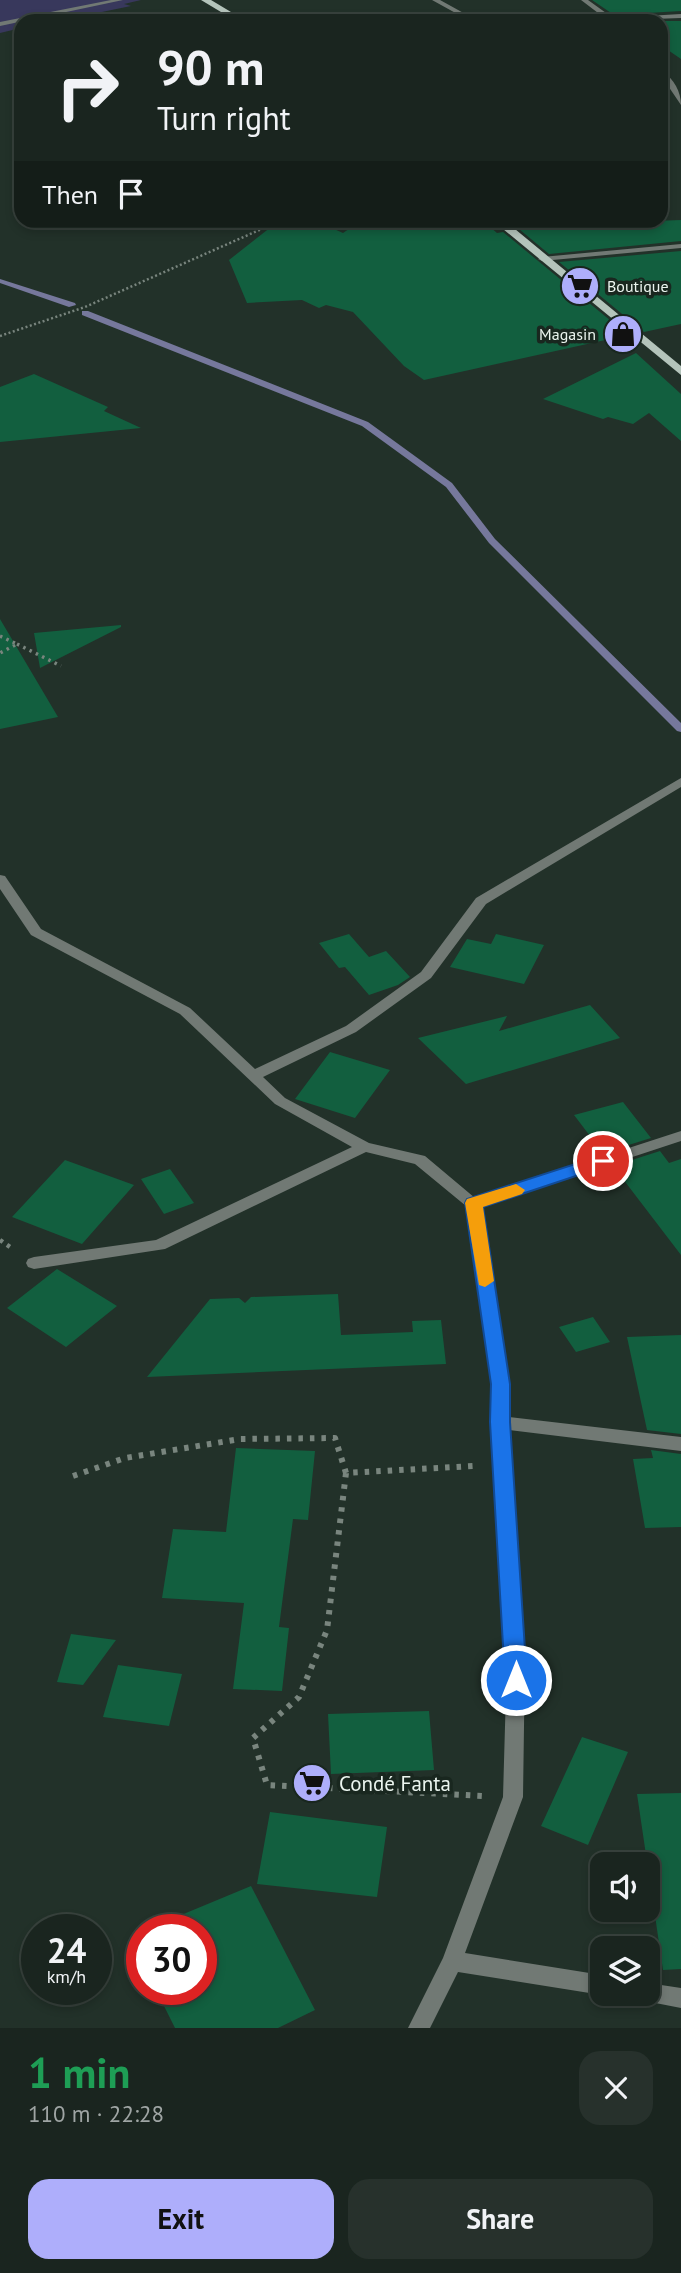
<!DOCTYPE html>
<meta charset="utf-8">
<style>
body{margin:0;font-family:"PT Sans",sans-serif;background:#27312c;color:#f1f3f6;height:100vh;display:flex;flex-direction:column;font-size:26px;white-space:nowrap}
*{box-sizing:border-box;margin:0}
p{font-size:23px;color:#9fa5a4}
.icon{flex:none;width:38px;height:38px;fill:none;stroke:currentColor;stroke-width:2;stroke-linecap:round;stroke-linejoin:round}
.map{position:relative;height:2028px;overflow:hidden}
.sheet{display:flex;flex-direction:column;background:#1a251f;flex:1}
.sheet>*{flex:none}
.guide{position:absolute;left:14px;top:14px;width:654px;height:214px;border-radius:21px;box-shadow:0 4px 10px #0003,0 0 0 2px #38423d;background:#1a251f;color:#f1f3f6;overflow:hidden}
.tools{position:absolute;left:590px;top:1852px;display:grid;gap:14px}
.tools a{display:grid;place-items:center;width:70px;height:70px;border-radius:14px;background:#1a251f;box-shadow:0 4px 10px #0003,0 0 0 2px #38423d;font-size:35px}
.speed{position:absolute;left:21px;top:1914px;display:flex;gap:14px;font-size:35px;font-weight:700;text-align:center}
.speed>*{display:grid;place-content:center;width:91px;height:91px;border-radius:50%;background:#1a251f;box-shadow:0 4px 10px #0003,0 0 0 2px #38423d;line-height:1}
.speed small{font-size:18px;font-weight:400}
.speed .limit{border:10px solid #d22;background:#fff;color:#111}
.pin{position:absolute;display:grid;place-items:center;width:60px;height:60px;color:#fff;margin:-30px;border:4px solid #fff;border-radius:50%;box-shadow:0 2px 7px #0007}
.me{position:absolute;width:77px;margin:-38px;rotate:0deg;stroke-linejoin:round;filter:drop-shadow(0 0 5px #0008)}
.turn{display:flex;align-items:center;gap:24px;height:147px;padding:0 28px;font-size:32px}
.turn .icon{width:91px;height:91px;stroke-width:2.5}
.turn b{display:block;font-size:49px;line-height:60px}
.then{display:flex;align-items:center;height:66px;padding:0 28px;background:#0003;gap:14px;font-size:26px}
.round{display:grid;place-items:center;flex:none;width:74px;height:74px;border-radius:21px;background:#27312c}
.headline{display:flex;align-items:center;justify-content:space-between;height:119px;padding:0 28px}
h1{font-size:42px;font-weight:600;line-height:52px;color:#1e9e55}
.button{display:flex;gap:14px;margin-top:auto;padding:14px 28px}
.button a{flex:1;height:80px;border-radius:21px;background:#aeaefb;color:#111;font-size:28px;font-weight:600;line-height:80px;text-align:center}
.button a+a{background:#27312c;color:#f1f3f6}
.map>svg:first-child{display:block}
.green{fill:#38385c}
.lines{fill:none;stroke-linecap:round;stroke-linejoin:round}
.stream{fill:#76789c;fill-rule:evenodd}
.building{fill:#125f3f}
.path-far3{stroke:#79857e;stroke-width:2.5;stroke-dasharray:2 2.5;stroke-linecap:butt}
.path-far2{stroke:#79857e;stroke-width:3.5;stroke-dasharray:2.5 4.5;stroke-linecap:butt}
.path-far1{stroke:#79857e;stroke-width:4.5;stroke-dasharray:3.5 5;stroke-linecap:butt}
.path{stroke:#79857e;stroke-width:6;stroke-dasharray:4.5 7;stroke-linecap:butt}
.minor{fill:#717974;fill-rule:evenodd}
.primary{fill:#b4c4bb;fill-rule:evenodd}
.route{fill:#1a73e8;stroke:#114b97;stroke-width:2}
.slow{fill:#f59e0b}
.labels{text-anchor:middle;dominant-baseline:central;stroke-width:7;stroke-linejoin:round;paint-order:stroke}
.far-poi-label{font-size:16px;fill:#ebf5ef;stroke:#19271f;text-anchor:start}
.near-poi-label{font-size:21px;fill:#ebf5ef;stroke:#19271f;text-anchor:start}
</style>
<div class="map">
<svg width="681" height="2028" viewBox="0 0 681 2028">
<rect width="100%" height="100%" fill="#223129"/>
<!-- green -->
<path class="green" d="M0 0H141L124 4 131 6 58 21H21V28L0 33Z"/>
<g class="lines">
<!-- stream -->
<path class="stream" d="M0 279 75 303 76 305 69 307 0 283Z
M82 311H88L368 422 452 483 495 539 681 723V732L677 731 489 543 446 487 362 426 82 315Z"/>
</g>
<!-- building -->
<path class="building" d="M592 0H681V11L614 15Z
M662 21H681V59L662 46Z
M293 220H314L343 233 362 220H482L497 233 503 232 628 335 424 380 404 366 353 312 326 305 319 308 302 300 247 303 229 260 271 227Z
M564 220 572 224 681 220V241L549 254 519 229Z
M681 251V324L644 332 559 262Z
M636 353 681 394V441L649 413 633 424 608 417 603 419 543 399Z
M34 374 108 407 104 411 141 428 0 442V387Z
M0 619 58 717 0 729Z
M121 625V627L40 668 34 633Z
M349 934 369 957 386 951 410 977 398 985 369 995 345 967 339 968 319 943Z
M496 934 544 945 524 984 450 967 467 939 491 944Z
M590 1005 620 1038 466 1084 418 1038 507 1016 499 1031Z
M330 1052 390 1070 355 1118 295 1099Z
M623 1102 651 1138 603 1153 574 1115Z
M660 1151 669 1163 681 1159V1255L613 1166Z
M65 1160 134 1185 82 1244 12 1217Z
M170 1169 194 1203 164 1214 141 1179Z
M57 1269 117 1306 66 1347 7 1308Z
M338 1294 341 1335 413 1332 412 1321 441 1320 446 1364 147 1377 210 1299 239 1298 245 1303 251 1297Z
M593 1317 610 1342 576 1352 559 1327Z
M681 1335V1434L647 1430 627 1337Z
M236 1448 315 1451 308 1520 293 1519 279 1627 289 1628 282 1691 233 1689 244 1603 162 1598 173 1529 226 1532Z
M651 1450 681 1454V1527L645 1528 633 1459 653 1458Z
M71 1634 116 1640 83 1685 57 1682Z
M118 1665 182 1674 169 1726 103 1717Z
M429 1711 434 1770 331 1774 328 1714Z
M582 1737 628 1752 588 1845 541 1826Z
M681 1793V1969L663 1970 637 1794Z
M270 1812 387 1827 377 1897 257 1884Z
M251 1886 315 2010 278 2028H175L156 1990H201V1930H145Z"/>
<g class="lines">
<!-- path-far3 -->
<path class="path-far3" d="M0 336 85 307 282 220"/>
<!-- path-far2 -->
<path class="path-far2" d="M0 636 17 644 0 653
M17 644 61 666"/>
<!-- path-far1 -->
<path class="path-far1" d="M0 1240 13 1249"/>
<!-- path -->
<path class="path" d="M346 1473 327 1630 299 1697 253 1738 267 1785 484 1796
M73 1476 125 1458 240 1439 335 1438 346 1473 474 1466"/>
<!-- minor -->
<path class="minor" d="M111 0H123L0 26V22Z
M432 0H440L478 21H470Z
M581 0H588L613 18 681 14V18L599 21 606 19Z
M662 72C674 78 681 92 681 105L662 77Z
M681 244V248L542 261 538 259 542 257Z
M681 778V787L486 904 431 978 356 1032 263 1077 285 1098 369 1143 425 1156 475 1198 681 1131V1141L481 1207 509 1384V1417L681 1437V1451L509 1430 525 1656 523 1797 465 1953 602 1975V1993H607L602 1995 458 1972 430 2028H408L443 1958 503 1797 507 1656 491 1422 493 1384 466 1206 415 1164 366 1152 165 1249 34 1269 28 1267 26 1263 28 1259 34 1257 156 1240 352 1147 275 1104 180 1014 31 935 0 889V875L5 876 41 929 190 1008 255 1069 346 1026 421 972 476 898Z
M648 1983 681 1988V2008L640 2000 637 1993H648Z"/>
<!-- primary -->
<path class="primary" d="M201 0H211L246 21H236Z
M492 220H504L681 366V375Z"/>
</g>
<!-- route -->
<path class="route" d="M603 1155 612 1161 609 1165 483 1207 510 1384V1422L527 1680 523 1686 516 1689 508 1686 505 1680 490 1422 491 1384 465 1203 467 1199Z"/>
<!-- slow -->
<path class="slow" d="M516 1184 525 1190 522 1194 483 1207 494 1281 485 1287 479 1285 465 1203 467 1199Z"/>
<!-- icons -->
<defs>
<g id="supermarket-disc" transform="scale(2.0125)"><circle r="9.5" fill="#aeaefb" stroke="#19271f"/><path d="M-6-5.5h2.5l.6 2H6L4.5 2H-2.5L-4.4-4H-6ZM-1.5 3.2a1.3 1.3 0 1 0 .1 0ZM3 3.2a1.3 1.3 0 1 0 .1 0Z" fill="#111"/></g>
<g id="shop-disc" transform="scale(2.0125)"><circle r="9.5" fill="#aeaefb" stroke="#19271f"/><path d="M-5-2.5h2.3a2.7 3.5 0 0 1 5.4 0H5L5.5 6h-11ZM-1.5-2.5h3a1.5 2.3 0 0 0-3 0Z" fill="#111"/></g>
</defs>
<g fill-rule="evenodd">
<use href="#supermarket-disc" x="580" y="286"/>
<use href="#shop-disc" x="623" y="334"/>
<use href="#supermarket-disc" x="312" y="1783"/>
</g>
<g class="labels">
<!-- far-poi labels -->
<g class="far-poi-label">
<text x="607" y="286">Boutique</text>
<text x="596" y="334" text-anchor="end">Magasin</text>
</g>
<!-- near-poi labels -->
<g class="near-poi-label">
<text x="339" y="1783">Condé Fanta</text>
</g>
</g>
</svg>
<div class="tools">
<a><svg class="icon" aria-label="sound" viewBox="0 0 24 24"><path d="M4 9h4l5-4v14l-5-4H4zM17 9q2 3 0 6"/></svg></a>
<a><svg class="icon" aria-label="layers" viewBox="0 0 24 24"><path d="M12 4l9 5-9 5-9-5zM3 14l9 5 9-5"/></svg></a>
</div>
<div class="speed"><div>24<small>km/h</small></div><div class="limit">30</div></div>
<div class="pin" style="left:603px;top:1161px;background:#d93025"><svg class="icon" aria-label="arrive" viewBox="0 0 24 24"><path d="M6 21V4h12l-3 4 3 4H6"/></svg></div>
<svg class="me" style="left:516px;top:1680px" viewBox="-20 -20 40 40"><circle r="17" fill="#1a73e8" stroke="#fff" stroke-width="3"/><path d="M0-11L8 9 0 5-8 9z" fill="#fff"/></svg>
<div class="guide">
<div class="turn"><svg class="icon" aria-label="right" viewBox="0 0 24 24"><path d="M7 20v-9h11M14 6l5 5-5 5"/></svg><div><b>90 m</b>Turn right</div></div>
<div class="then">Then<svg class="icon" aria-label="arrive" viewBox="0 0 24 24"><path d="M6 21V4h12l-3 4 3 4H6"/></svg></div>
</div>
</div>
<section class="sheet">
<div class="headline"><div><h1>1 min</h1><p>110 m · 22:28</p></div><a class="round"><svg class="icon" aria-label="close" viewBox="0 0 24 24"><path d="M6 6l12 12M18 6L6 18"/></svg></a></div>
<div class="button"><a>Exit</a><a>Share</a></div>
</section>
